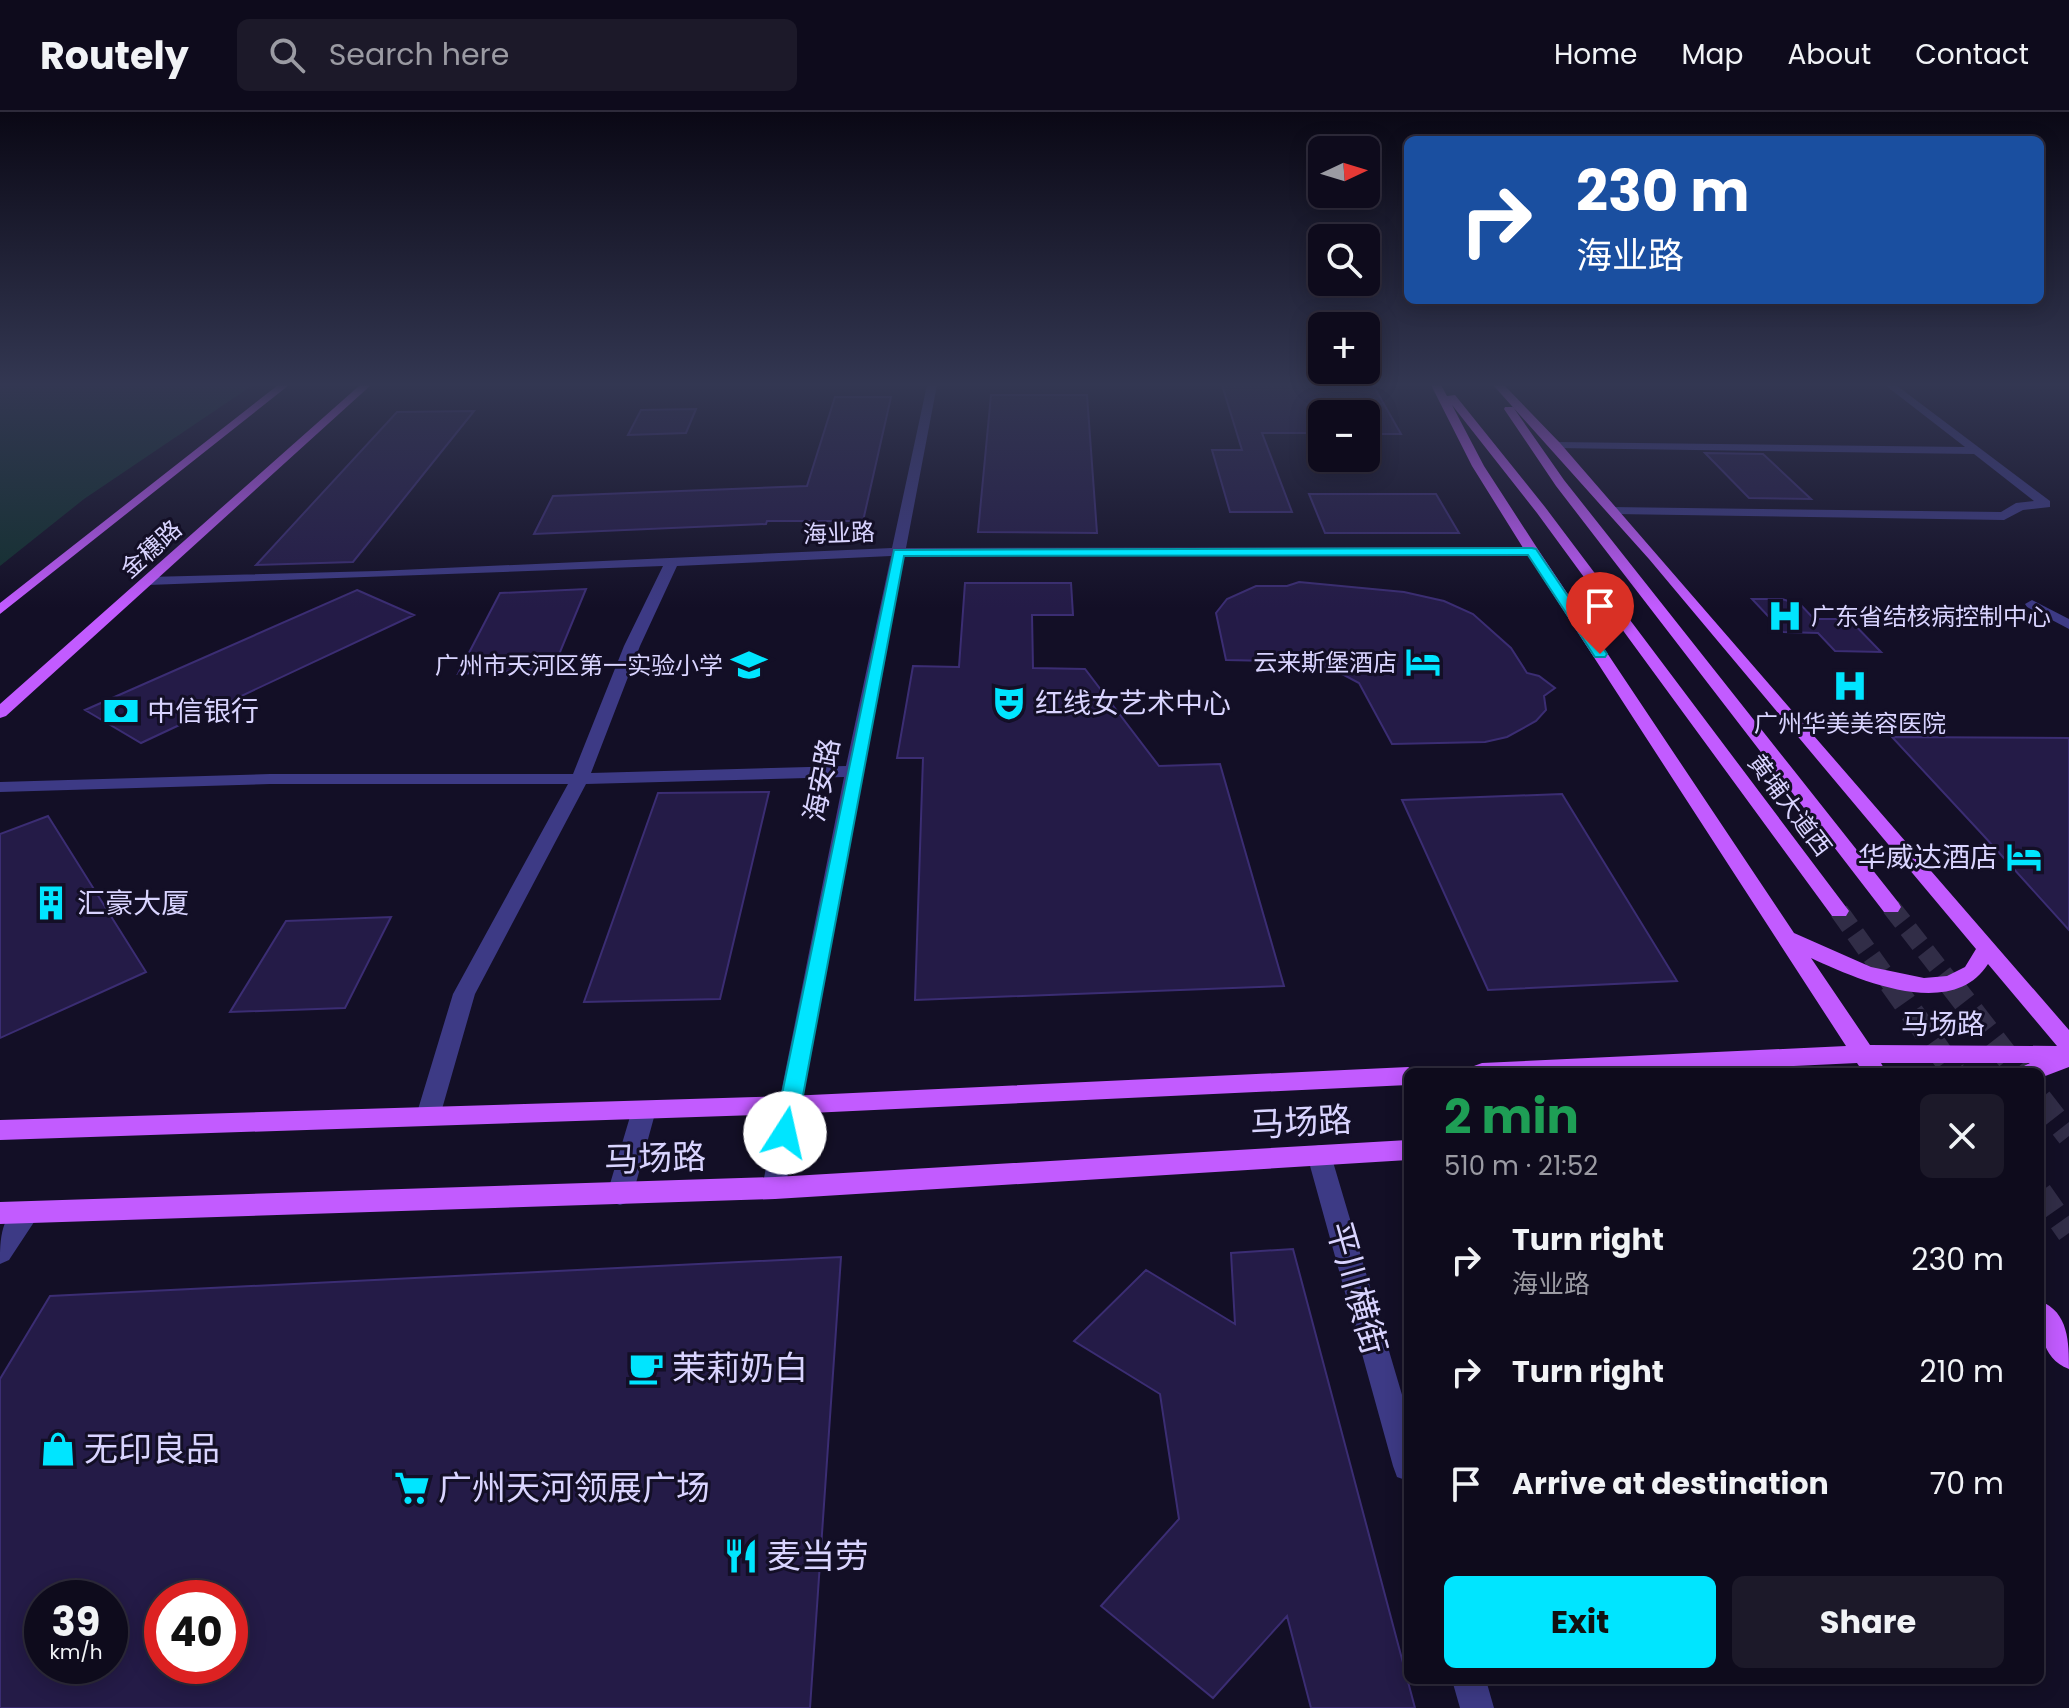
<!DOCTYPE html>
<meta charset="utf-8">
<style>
body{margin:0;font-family:Poppins,"Noto Sans SC",sans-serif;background:#1c1929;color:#f1f3f6;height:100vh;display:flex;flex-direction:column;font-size:30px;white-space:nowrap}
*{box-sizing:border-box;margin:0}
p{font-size:26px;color:#9b9ba3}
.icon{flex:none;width:44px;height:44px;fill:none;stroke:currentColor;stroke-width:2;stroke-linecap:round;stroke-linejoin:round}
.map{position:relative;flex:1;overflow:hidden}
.side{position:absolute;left:1404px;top:956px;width:640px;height:616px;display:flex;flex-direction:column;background:#0e0b1c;border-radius:12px;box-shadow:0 4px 20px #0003,0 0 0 2px #2e2b3b}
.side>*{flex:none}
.banner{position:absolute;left:1404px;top:24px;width:640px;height:168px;border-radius:12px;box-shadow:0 4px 20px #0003,0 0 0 2px #2e2b3b;background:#1a4fa0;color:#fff;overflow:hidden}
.needle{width:52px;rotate:86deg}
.tools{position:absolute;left:1308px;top:24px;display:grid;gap:16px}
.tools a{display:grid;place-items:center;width:72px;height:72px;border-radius:12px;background:#0e0b1c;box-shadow:0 4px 20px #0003,0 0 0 2px #2e2b3b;font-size:40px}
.speed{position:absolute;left:24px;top:1468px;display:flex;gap:16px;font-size:40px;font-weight:700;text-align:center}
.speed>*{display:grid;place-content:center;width:104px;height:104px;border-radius:50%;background:#0e0b1c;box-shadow:0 4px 20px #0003,0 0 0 2px #2e2b3b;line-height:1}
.speed small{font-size:20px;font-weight:400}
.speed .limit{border:12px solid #d22;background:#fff;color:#111}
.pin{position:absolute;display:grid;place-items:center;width:68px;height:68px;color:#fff;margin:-82px -34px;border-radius:50% 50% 50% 0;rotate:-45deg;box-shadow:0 0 8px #0007}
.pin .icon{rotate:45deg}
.me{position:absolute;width:88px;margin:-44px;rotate:10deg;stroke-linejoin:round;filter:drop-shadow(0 0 6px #0008)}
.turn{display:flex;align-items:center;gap:28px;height:168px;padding:0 40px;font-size:36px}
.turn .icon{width:104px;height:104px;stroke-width:2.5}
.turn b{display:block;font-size:56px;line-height:68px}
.round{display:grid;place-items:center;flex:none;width:84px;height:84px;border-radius:12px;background:#1c1929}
.summary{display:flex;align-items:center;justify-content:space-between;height:136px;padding:0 40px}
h1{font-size:48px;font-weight:700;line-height:60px;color:#1e9e55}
.button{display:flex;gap:16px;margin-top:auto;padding:16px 40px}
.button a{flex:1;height:92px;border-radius:12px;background:#00e5ff;color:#111;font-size:32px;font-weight:700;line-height:92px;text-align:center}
.button a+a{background:#1c1929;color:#f1f3f6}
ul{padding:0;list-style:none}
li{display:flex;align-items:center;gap:24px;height:112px;padding:0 40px}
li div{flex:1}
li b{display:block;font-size:30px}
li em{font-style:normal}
header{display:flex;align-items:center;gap:48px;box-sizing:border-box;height:112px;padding:0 40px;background:#0e0b1c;border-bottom:2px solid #2e2b3b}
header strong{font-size:38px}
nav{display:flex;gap:44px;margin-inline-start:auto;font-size:28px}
.search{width:560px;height:72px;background:#1c1929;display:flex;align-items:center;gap:20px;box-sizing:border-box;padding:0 28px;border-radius:12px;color:#9b9ba3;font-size:30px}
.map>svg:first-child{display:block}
.green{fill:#12302f}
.building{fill:#241b47;stroke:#3b2d73;stroke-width:2;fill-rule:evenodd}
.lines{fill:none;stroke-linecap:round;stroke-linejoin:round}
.major-tunnel-far1{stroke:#312d47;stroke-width:19;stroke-dasharray:19 9;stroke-linecap:butt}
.major-tunnel{stroke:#312d47;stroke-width:24;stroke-dasharray:24 12;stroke-linecap:butt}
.minor{fill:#3d3a85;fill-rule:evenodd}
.major{fill:#c25bff;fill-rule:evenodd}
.route{fill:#00e5ff;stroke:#0095a6;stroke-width:2}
.labels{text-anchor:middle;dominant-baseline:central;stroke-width:6;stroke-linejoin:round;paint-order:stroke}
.far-street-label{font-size:24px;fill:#d9d4ff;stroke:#130f26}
.far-poi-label{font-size:24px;fill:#d9d4ff;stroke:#130f26;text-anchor:end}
.poi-label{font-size:28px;fill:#d9d4ff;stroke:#130f26;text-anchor:start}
.street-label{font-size:28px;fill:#d9d4ff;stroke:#130f26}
.near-street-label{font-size:34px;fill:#d9d4ff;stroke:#130f26}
.near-poi-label{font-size:34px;fill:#d9d4ff;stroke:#130f26;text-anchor:start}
</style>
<header>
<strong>Routely</strong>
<div class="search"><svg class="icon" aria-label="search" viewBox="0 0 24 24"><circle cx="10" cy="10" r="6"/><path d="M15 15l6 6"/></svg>Search here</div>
<nav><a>Home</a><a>Map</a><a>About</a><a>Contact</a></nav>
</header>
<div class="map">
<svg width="2069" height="1596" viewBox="0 0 2069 1596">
<rect width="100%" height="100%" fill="#130f26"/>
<!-- green -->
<path class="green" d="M0 273H253L84 387 0 454Z"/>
<!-- building -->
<path class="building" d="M1222 273H1373L1401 322H1366V302H1322V321H1262L1292 400H1230L1212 338H1242Z
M991 283H1087L1097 421 978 420Z
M835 285H891L863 409H767L766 412 534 422 553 384 807 374Z
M696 297 686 321 628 323 641 298Z
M474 299 353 450 256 453 397 300Z
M1705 341 1763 342 1811 387 1749 386Z
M1309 382H1436L1459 421H1325Z
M1299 470 1404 480 1444 489 1473 502 1511 536 1527 561 1539 564 1555 576 1544 584 1546 598 1536 609 1507 625 1485 630 1392 632 1359 571 1344 563 1312 550 1226 548 1216 501 1227 487 1256 474H1287Z
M965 471H1071L1073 503H1032L1033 556 1085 557 1159 654 1220 652 1284 874 915 888 923 646H897L913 554 959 555Z
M586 477 553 557 458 562 500 481Z
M357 478 414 503 141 631 85 598Z
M1752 487H1782L1801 493 1814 507H1849L1881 540 1835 539 1818 521 1783 520Z
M1892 625 2069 626V818L1983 723Z
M769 680 720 887 584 890 658 681Z
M1562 682 1677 869 1488 878 1402 688Z
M48 704 146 860 0 926V722Z
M391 805 345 896 230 900 286 809Z
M1293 1137 1415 1596H1311L1287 1504 1213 1586 1101 1494 1179 1407 1160 1282 1074 1229 1146 1158 1235 1212 1231 1141Z
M841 1145 810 1596H0V1267L50 1184ZM42 1486H110V1554H42ZM162 1486H230V1554H162Z"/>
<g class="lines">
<!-- major-tunnel-far1 -->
<path class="major-tunnel-far1" d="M1891 795 1952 873
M1839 799 1892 873"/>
<!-- major-tunnel -->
<path class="major-tunnel" d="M1891 871 1954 960
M1950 871 2019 960
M2040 987 2069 1024
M2040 1080 2069 1121"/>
<!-- minor -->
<path class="minor" d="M927 273H937L906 436 1532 435 1539 439 1532 443 904 444 784 1083 775 1087 766 1083 762 1076 844 665 586 672 475 882 440 1004 436 1011 428 1013 420 1011 416 1004 453 882 568 672H270L0 680V670L270 662H573L624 534 663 454 148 473 141 469 148 465 377 459 892 436ZM891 444 846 654 591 661 640 534 677 454Z
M1885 273H1896L2050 389V395L2023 398 2004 408 1615 402 1611 401V395L2001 400 2016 391 2034 389 1974 342 1556 336 1550 333 1556 330 1965 335Z
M2032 488 2069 507V517L2027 495 2025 492Z
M644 989 652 991 656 998 633 1082 629 1090 620 1093 611 1090 607 1082 632 998 636 991Z
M1319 1033 1328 1036 1331 1043 1408 1303V1369L1397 1365 1393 1354 1307 1043 1310 1036Z
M27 1090 36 1093 40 1101 9 1148 0 1152C0 1128 0 1100 27 1090Z
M1452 1568H1486L1494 1596H1460Z"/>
<!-- major -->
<path class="major" d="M278 273H289L0 502V491Z
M360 273H371L6 604 0 606V592Z
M1431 273H1441L1447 284 1455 283 1545 395 1849 799 1846 804H1832L1537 401 1452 293 1484 354 1539 439 1794 821 1871 855 1924 866 1947 864 1965 855 1976 837 1649 447 1493 273H1504L1560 331 2069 918V955L2040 966V960H2021L2024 954 2030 951H1881L1886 960H1863L1857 951 1666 960H1471L1474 954 1482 951 1846 934 1525 439 1472 354ZM1811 846C1858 868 1952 909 1988 852L2057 934 1870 933Z
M1505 295H1513L1564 368 1898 790 1901 795 1898 800H1884L1556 374 1504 297Z
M1408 955 1417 960H1408V973L789 1002 0 1028V1008L789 984Z
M1408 1028V1048L775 1087 0 1112V1090L775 1065Z
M2040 1189C2069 1200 2069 1231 2069 1257 2040 1246 2040 1216 2040 1189Z"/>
</g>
<!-- sky -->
<linearGradient id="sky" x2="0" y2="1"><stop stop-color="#0a0815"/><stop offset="0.55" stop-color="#333752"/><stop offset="1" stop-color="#333752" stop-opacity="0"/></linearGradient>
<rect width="2069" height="496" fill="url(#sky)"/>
<!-- route -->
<path class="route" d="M1532 436 1536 437 1607 542 1605 545H1595L1528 443 904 444 796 1021 792 1027 785 1030 777 1027 774 1021 894 438Z"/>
<!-- icons -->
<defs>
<g id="hospital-bare" transform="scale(2.76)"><path d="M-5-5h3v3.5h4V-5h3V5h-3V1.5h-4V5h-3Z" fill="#00e5ff" stroke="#130f26" stroke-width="2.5" paint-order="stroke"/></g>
<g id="hotel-bare" transform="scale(2.76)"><path d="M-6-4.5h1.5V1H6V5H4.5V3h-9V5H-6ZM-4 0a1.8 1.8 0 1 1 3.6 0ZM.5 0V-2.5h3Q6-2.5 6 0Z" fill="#00e5ff" stroke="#130f26" stroke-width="2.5" paint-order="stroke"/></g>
<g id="school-bare" transform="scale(2.76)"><path d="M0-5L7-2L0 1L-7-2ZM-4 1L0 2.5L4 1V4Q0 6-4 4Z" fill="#00e5ff" stroke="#130f26" stroke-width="2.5" paint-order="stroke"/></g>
<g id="theatre-bare" transform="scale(2.76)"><path d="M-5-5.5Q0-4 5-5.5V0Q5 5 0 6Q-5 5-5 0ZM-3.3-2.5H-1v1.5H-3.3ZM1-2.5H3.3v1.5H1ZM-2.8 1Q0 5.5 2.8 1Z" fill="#00e5ff" stroke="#130f26" stroke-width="2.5" paint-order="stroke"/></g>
<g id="bank-bare" transform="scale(2.76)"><path d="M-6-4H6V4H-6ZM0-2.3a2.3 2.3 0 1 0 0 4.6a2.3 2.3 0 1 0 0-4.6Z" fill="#00e5ff" stroke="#130f26" stroke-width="2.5" paint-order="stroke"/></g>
<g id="building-bare" transform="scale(2.76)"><path d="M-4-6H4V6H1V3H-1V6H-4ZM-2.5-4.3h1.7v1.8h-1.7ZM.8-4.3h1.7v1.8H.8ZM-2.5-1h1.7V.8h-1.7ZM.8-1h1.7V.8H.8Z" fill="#00e5ff" stroke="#130f26" stroke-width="2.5" paint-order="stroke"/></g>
<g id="cafe-bare" transform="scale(2.76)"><path d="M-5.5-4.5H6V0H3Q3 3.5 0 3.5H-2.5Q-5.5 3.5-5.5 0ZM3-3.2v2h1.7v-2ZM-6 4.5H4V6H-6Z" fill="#00e5ff" stroke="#130f26" stroke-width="2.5" paint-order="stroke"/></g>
<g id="shop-bare" transform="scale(2.76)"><path d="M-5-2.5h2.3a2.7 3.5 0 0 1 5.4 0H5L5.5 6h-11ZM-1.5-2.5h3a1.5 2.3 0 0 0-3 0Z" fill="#00e5ff" stroke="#130f26" stroke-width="2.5" paint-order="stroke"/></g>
<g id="supermarket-bare" transform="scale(2.76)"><path d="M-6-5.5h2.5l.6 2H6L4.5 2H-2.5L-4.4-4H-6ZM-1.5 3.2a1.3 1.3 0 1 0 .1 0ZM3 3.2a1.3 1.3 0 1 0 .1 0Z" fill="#00e5ff" stroke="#130f26" stroke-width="2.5" paint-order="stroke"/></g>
<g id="restaurant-bare" transform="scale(2.76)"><path d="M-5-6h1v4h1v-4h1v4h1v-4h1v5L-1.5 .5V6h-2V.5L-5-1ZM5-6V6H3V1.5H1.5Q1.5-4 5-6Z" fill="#00e5ff" stroke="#130f26" stroke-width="2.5" paint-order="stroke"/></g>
</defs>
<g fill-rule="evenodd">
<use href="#hospital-bare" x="1785" y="504"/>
<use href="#hotel-bare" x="1423" y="550"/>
<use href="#school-bare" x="749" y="553"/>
<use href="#hospital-bare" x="1850" y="574"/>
<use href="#theatre-bare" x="1009" y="591"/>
<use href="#bank-bare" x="121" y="599"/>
<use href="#hotel-bare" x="2024" y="745"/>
<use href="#building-bare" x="51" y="791"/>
<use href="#cafe-bare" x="646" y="1256"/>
<use href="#shop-bare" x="58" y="1337"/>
<use href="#supermarket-bare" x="412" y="1376"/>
<use href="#restaurant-bare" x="741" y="1444"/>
</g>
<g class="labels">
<!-- far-street labels -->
<g class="far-street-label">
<text transform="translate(839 421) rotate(-2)">海业路</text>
<text transform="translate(151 437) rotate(-42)">金穗路</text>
<text transform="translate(1790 693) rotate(53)">黄埔大道西</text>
</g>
<!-- far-poi labels -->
<g class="far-poi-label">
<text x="1811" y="504" text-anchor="start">广东省结核病控制中心</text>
<text x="1397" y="550">云来斯堡酒店</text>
<text x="723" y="553">广州市天河区第一实验小学</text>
<text x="1850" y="611" text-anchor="middle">广州华美美容医院</text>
</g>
<!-- poi labels -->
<g class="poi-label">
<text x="1035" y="591">红线女艺术中心</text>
<text x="147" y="599">中信银行</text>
<text x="1998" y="745" text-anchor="end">华威达酒店</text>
<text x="77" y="791">汇豪大厦</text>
</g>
<!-- street labels -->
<g class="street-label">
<text transform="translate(822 668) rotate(-79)">海安路</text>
<text x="1943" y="912">马场路</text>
</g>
<!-- near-street labels -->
<g class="near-street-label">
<text transform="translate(1301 1010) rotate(-3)">马场路</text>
<text transform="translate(655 1046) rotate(-2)">马场路</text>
<text transform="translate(1357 1176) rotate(74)">平川横街</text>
</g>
<!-- near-poi labels -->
<g class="near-poi-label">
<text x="672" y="1256">茉莉奶白</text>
<text x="84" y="1337">无印良品</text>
<text x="438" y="1376">广州天河领展广场</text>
<text x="767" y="1444">麦当劳</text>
</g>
</g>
</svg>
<div class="tools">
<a><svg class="needle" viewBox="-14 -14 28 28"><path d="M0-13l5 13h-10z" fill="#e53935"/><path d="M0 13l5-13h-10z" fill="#9b9ba3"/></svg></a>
<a><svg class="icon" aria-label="search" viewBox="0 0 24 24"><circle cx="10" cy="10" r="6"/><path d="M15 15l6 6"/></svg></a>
<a>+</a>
<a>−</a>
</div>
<div class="speed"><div>39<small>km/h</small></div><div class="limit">40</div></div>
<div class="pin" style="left:1600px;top:542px;background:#d93025"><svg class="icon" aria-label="arrive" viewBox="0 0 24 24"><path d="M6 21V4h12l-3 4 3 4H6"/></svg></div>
<svg class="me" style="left:785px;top:1021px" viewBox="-20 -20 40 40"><circle r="19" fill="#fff"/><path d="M0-13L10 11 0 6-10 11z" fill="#00e5ff"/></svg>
<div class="banner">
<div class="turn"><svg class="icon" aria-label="right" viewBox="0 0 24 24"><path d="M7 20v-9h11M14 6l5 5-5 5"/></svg><div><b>230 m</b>海业路</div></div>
</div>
<section class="side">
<div class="summary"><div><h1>2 min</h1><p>510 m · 21:52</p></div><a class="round"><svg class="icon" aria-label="close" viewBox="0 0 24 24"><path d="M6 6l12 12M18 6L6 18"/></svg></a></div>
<ul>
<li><svg class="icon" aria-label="right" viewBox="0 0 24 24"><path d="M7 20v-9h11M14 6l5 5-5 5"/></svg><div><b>Turn right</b><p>海业路</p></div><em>230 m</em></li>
<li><svg class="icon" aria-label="right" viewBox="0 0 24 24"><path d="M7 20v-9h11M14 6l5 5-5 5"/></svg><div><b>Turn right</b></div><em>210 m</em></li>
<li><svg class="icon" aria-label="arrive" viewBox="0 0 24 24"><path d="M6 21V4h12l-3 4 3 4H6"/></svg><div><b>Arrive at destination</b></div><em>70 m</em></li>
</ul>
<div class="button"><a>Exit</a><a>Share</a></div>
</section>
</div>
